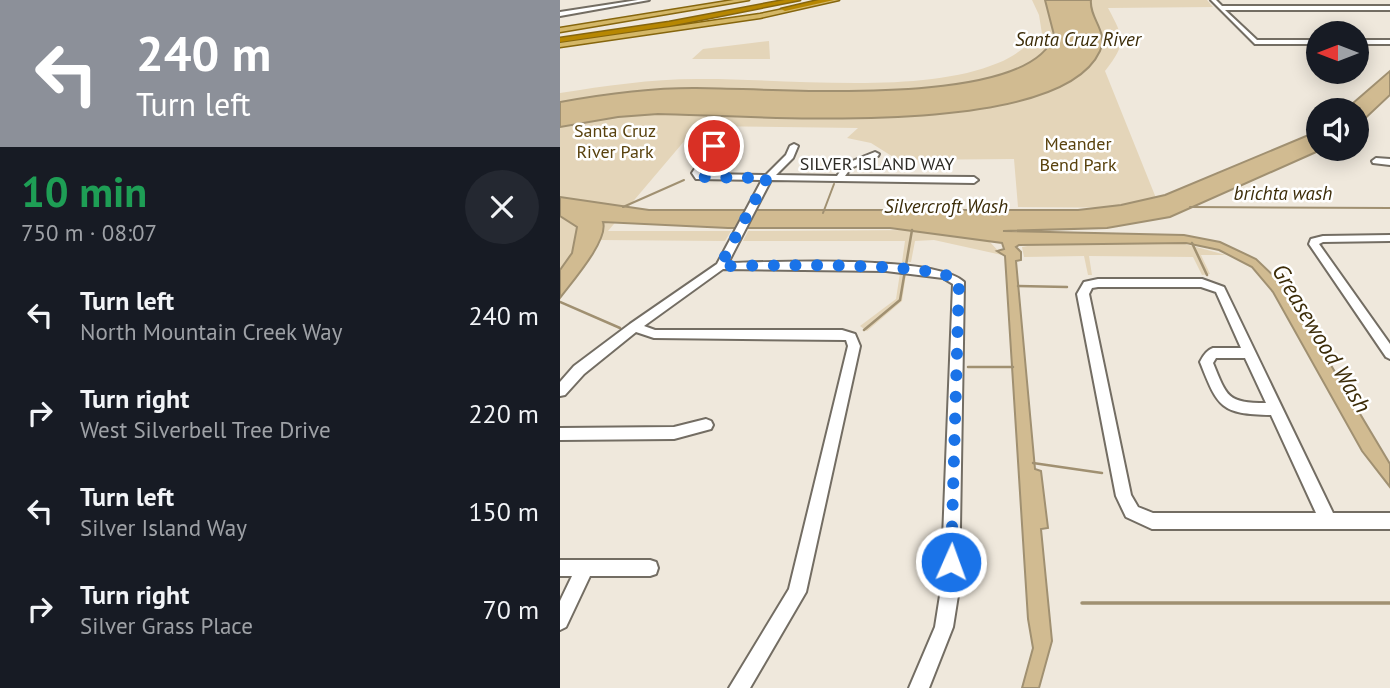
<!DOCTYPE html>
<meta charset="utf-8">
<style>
body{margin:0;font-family:"PT Sans",sans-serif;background:#242831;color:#f1f3f6;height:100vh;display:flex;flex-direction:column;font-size:26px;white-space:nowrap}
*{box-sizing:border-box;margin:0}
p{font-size:23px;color:#9ea1a6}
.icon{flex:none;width:38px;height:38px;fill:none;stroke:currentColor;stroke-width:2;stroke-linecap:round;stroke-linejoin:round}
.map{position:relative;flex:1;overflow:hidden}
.side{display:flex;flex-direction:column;background:#171b24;width:560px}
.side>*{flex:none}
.top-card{background:#8c9099;color:#fff;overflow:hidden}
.needle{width:46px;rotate:270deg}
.tools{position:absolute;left:746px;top:21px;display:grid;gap:14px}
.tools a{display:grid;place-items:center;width:63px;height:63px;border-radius:50%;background:#171b24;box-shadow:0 4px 18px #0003;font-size:35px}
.pin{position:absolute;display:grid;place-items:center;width:60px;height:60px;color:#fff;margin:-30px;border:4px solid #fff;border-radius:50%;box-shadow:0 2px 7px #0007}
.me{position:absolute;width:77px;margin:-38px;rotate:2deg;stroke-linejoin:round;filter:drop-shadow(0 0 5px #0008)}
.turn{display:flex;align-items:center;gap:24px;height:147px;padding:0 21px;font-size:32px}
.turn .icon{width:91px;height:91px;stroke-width:2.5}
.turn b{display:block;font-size:49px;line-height:60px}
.round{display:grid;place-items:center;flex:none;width:74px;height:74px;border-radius:37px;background:#242831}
.overview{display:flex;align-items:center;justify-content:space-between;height:119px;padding:0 21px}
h1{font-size:42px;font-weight:700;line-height:52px;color:#1e9e55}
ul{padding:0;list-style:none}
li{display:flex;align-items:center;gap:21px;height:98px;padding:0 21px}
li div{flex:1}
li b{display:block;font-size:26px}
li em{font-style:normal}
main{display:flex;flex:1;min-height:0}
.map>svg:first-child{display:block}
.green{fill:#e4d5b9}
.water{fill:#d1bb91;stroke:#a09071;stroke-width:2}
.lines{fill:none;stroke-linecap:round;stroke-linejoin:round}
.stream-far2{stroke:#a09071;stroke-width:2}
.stream-far1{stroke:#a09071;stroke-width:2.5}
.stream{stroke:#a09071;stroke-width:3.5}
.minor-casing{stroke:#736d63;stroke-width:4}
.major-casing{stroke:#86660e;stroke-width:3}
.highway-casing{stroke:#86660e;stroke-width:3}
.minor{fill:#fff;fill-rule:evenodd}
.major{fill:#d4b767;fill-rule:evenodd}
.highway{fill:#b78702;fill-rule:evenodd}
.route{stroke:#1a73e8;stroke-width:12;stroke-dasharray:0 21.6}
.labels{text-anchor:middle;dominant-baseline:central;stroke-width:5;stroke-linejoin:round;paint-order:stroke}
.far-park-label{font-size:18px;fill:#59420e;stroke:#fff}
.far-street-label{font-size:18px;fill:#2c2a25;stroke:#fff}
.far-water-label{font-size:19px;font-style:italic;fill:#3c2c08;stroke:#fff}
.water-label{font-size:23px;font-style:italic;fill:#3c2c08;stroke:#fff}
</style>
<main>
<section class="side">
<div class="top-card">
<div class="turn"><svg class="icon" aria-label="left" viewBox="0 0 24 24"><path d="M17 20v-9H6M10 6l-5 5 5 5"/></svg><div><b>240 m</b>Turn left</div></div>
</div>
<div class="overview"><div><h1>10 min</h1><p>750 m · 08:07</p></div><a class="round"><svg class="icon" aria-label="close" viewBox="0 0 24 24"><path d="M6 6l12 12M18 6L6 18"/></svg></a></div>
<ul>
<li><svg class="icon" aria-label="left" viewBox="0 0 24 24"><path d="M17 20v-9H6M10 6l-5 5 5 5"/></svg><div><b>Turn left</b><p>North Mountain Creek Way</p></div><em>240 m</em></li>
<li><svg class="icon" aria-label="right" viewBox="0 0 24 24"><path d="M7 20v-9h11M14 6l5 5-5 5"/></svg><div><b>Turn right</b><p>West Silverbell Tree Drive</p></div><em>220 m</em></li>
<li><svg class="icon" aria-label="left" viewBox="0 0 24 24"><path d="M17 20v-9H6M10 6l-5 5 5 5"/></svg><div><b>Turn left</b><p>Silver Island Way</p></div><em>150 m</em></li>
<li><svg class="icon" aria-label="right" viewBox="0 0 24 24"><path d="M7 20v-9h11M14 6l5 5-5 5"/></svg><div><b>Turn right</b><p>Silver Grass Place</p></div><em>70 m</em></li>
</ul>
</section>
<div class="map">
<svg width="830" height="688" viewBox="0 0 830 688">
<rect width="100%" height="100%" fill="#efe8dc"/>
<!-- green -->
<path class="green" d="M472 0H647L653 7 548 8C564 38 567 43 545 71L600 208 458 207 454 159 338 160 311 143 287 138 298 128 137 126 48 231H171L165 241 40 240 0 289V93C45 86 91 79 137 79 224 78 359 96 438 63 456 56 467 45 482 34L479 15Z
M209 41 210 59H132L143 49Z
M360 230 429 241 442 255 374 240 355 241 351 262H342L345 241H183L188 231Z
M478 244H625L666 255H641L650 274 642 275 633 257 529 256 532 275H528L524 256 464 257 462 247Z
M340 273 346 274 342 301 307 331 300 326 336 299Z"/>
<!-- water -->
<path class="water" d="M485 0H531C529 18 549 32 540 51 499 142 185 115 98 114L58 117 0 127V102C44 94 88 88 133 88 200 87 470 112 494 35Z
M830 71V95L796 127V110H785Z
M758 131V149H763L610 217 547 228 443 231 624 235 660 242 696 259 723 285 830 464V487L802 451 713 292 692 267 659 250 626 243 459 245 456 247 461 252V260L456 261 475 469 481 471 488 528 481 529 492 641 479 688H462L473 648 468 619 445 256 437 251 444 249 442 243 330 228H168L43 222C49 240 12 282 0 298V270L12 253 17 227 0 216V197L89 210H518L561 205 605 195Z"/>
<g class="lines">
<!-- stream-far2 -->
<path class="stream-far2" d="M63 207 124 180
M630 207 830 208
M263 213 274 184"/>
<!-- stream-far1 -->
<path class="stream-far1" d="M632 243 647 275
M458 286 507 287
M0 302 60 328
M304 330 340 300 352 230
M408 367H453
M473 463 542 473"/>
<!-- stream -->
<path class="stream" d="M522 603H830"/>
<!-- minor casing -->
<g class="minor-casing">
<path id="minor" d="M78 0H89L0 16V12Z
M651 0H656L662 6H830V10H665L697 40H758V44H695Z
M796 40H830V44H796Z
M151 144 158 146 140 173 142 174 206 175 226 155 230 146 234 144 238 146 233 158 216 175 277 176 285 164 315 152 319 154 318 156 291 168 285 176 414 177 418 180 414 183 211 180 168 263C212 262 377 255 404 282L399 589 393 627 369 688H349L375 627 381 589 393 284 383 278 326 271 163 269 84 326 95 330H282L295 334 300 346 246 592 190 688H169L229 589 288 346 286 340 94 338 76 332 24 374 5 395 0 396V382L14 366 70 324 157 264 202 180 136 179 132 173Z
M816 158 830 159V165L813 163 812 161Z
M830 235V241L763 242 759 244 830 344V359L826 357 749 244 751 239 763 236Z
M538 279H642L664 287 773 513H830V529H592L566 517 556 496 517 294 524 282ZM538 287H641L656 292 681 348H653C647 350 643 356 640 362 658 407 660 414 711 415L756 513H593L578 507 571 495 529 294 532 288ZM656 358H685L706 403C667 403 667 397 653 363Z
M146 419 151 421 153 425 151 429 114 439 0 440V428L114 427Z
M0 560H90L96 562 98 568 96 574 90 576H30L6 627 0 630V601L12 576H0Z"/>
</g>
<!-- major casing -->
<g class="major-casing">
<path id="major" d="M174 0H189L0 32V28Z
M267 0H279L200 18 0 47V43L200 14Z"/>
</g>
<!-- highway casing -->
<g class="highway-casing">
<path id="highway" d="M225 0H240L109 26 0 42V38L109 22Z
M259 0H274L225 11 221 9Z"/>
</g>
<!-- minor -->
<use href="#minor" class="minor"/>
<!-- major -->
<use href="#major" class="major"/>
<!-- highway -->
<use href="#highway" class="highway"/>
</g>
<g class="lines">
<!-- route -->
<path class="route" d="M154 146 136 173 139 177 207 178 160 266C198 266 381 260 399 282L391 562"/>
</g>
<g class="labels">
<!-- far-park labels -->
<g class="far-park-label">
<text x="55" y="130">Santa Cruz<tspan x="55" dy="21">River Park</tspan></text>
<text x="518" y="143">Meander<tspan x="518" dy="21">Bend Park</tspan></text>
</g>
<!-- far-street labels -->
<g class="far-street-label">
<text x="317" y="163">SILVER ISLAND WAY</text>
</g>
<!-- far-water labels -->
<g class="far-water-label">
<text x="518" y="39">Santa Cruz River</text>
<text x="723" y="193">brichta wash</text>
<text x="386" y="206">Silvercroft Wash</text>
</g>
<!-- water labels -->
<g class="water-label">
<text transform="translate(762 338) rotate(59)">Greasewood Wash</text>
</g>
</g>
</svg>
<div class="tools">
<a><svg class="needle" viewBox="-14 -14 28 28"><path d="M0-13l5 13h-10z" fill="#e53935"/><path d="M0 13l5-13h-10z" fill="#9ea1a6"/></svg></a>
<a><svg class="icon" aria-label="sound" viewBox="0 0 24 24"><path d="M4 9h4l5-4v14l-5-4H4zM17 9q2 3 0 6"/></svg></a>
</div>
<div class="pin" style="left:154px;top:146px;background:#d93025"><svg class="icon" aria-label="arrive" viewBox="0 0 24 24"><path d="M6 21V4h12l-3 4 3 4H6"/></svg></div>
<svg class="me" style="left:391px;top:562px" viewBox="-20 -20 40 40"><circle r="17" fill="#1a73e8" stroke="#fff" stroke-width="3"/><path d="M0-11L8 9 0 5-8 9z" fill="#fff"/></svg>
</div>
</main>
